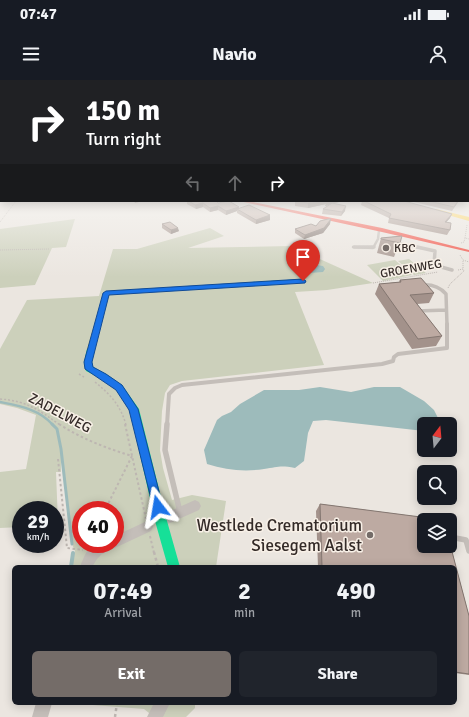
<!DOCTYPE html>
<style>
body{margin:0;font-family:Signika,sans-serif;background:#20242c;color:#f1f3f6;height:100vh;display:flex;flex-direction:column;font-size:15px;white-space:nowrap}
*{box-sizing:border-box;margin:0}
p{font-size:13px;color:#9ea1a6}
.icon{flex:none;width:22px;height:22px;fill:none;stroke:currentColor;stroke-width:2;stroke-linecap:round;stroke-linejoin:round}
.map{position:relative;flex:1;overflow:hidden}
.side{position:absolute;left:12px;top:485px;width:445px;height:140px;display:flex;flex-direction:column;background:#171b24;border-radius:6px;box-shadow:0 2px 10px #0003}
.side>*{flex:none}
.guide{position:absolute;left:0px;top:0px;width:469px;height:122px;box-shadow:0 2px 10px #0003;background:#202124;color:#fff;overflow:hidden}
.needle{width:26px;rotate:16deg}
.fabs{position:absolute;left:417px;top:337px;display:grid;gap:8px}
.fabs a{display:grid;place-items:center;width:40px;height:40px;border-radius:6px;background:#171b24;box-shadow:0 2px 10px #0003;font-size:20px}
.speed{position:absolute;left:12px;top:421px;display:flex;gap:8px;font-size:20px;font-weight:700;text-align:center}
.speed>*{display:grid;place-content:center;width:52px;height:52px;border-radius:50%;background:#171b24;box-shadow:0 2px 10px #0003;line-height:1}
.speed small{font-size:10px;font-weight:400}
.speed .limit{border:6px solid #d22;background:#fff;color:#111}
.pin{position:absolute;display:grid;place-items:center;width:34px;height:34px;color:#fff;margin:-41px -17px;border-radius:50% 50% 50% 0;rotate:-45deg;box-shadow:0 0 4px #0007}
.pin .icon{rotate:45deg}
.me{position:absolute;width:44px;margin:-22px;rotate:346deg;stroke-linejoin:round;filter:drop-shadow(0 0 3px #0008)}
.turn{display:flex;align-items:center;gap:14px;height:84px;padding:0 20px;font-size:18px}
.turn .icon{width:52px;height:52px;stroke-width:2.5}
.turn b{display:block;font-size:28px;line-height:34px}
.lanes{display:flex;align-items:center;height:38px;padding:0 20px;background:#0003;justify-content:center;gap:20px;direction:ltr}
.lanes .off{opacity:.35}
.eta{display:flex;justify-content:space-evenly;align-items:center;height:68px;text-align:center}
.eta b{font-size:24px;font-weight:700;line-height:28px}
.cta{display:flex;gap:8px;margin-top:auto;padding:8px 20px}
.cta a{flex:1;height:46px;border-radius:6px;background:#746c68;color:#fff;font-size:16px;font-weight:700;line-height:46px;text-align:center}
.cta a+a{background:#20242c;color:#f1f3f6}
.status{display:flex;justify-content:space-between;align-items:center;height:28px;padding:0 20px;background:#171b24;direction:ltr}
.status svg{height:11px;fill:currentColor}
header{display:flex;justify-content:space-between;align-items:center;height:52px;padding:0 20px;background:#171b24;font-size:18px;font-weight:700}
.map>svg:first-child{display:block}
.green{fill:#ccd0bb;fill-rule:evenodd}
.water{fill:#9dbbbb}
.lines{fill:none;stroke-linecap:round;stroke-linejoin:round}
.stream-far2{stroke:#9dbbbb;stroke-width:2.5}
.stream-far1{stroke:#9dbbbb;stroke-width:3}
.stream{stroke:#9dbbbb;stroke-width:4}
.path-far3{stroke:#bdb6b1;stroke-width:1;stroke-dasharray:1 1;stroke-linecap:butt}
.path-far2{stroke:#bdb6b1;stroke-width:1.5;stroke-dasharray:2 2;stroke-linecap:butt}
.path-far1{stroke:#bdb6b1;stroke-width:2;stroke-dasharray:2.5 2.5;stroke-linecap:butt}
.path{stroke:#bdb6b1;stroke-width:2.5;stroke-dasharray:3 3;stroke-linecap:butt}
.lane-far3{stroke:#c4beb9;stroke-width:2.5}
.lane-far2{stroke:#c4beb9;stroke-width:3.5}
.lane-far1{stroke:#c4beb9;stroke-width:4}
.lane{stroke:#c4beb9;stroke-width:5.5}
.street{fill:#c4beb9;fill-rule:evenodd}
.fast{fill:#16e098;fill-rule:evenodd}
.slow{fill:#ffcf43;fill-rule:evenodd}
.jam{fill:#f24e42;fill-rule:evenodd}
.wall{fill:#a3928b}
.shaded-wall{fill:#847771}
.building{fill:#bdaaa2;stroke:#847771}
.route{fill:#1a73e8;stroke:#114b97}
.poi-dot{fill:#746c68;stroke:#f8f0e7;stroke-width:1.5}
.labels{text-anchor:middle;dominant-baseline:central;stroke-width:3;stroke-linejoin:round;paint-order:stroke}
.far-poi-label{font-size:12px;fill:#342b28;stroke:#f8f0e7;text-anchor:start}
.far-street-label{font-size:12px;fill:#342b28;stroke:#f8f0e7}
.street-label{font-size:14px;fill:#342b28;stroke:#f8f0e7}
.near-poi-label{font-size:17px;fill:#342b28;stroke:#f8f0e7;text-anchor:end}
</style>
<div class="status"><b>07:47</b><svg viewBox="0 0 49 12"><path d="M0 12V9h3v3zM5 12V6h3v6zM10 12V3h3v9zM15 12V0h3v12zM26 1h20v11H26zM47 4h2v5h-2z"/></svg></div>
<header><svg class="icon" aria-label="menu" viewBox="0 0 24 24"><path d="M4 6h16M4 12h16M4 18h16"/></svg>Navio<svg class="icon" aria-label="person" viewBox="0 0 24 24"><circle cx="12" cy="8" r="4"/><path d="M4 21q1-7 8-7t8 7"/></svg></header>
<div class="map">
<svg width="469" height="637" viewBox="0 0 469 637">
<rect width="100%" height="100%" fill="#ebe6e0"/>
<!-- green -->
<path class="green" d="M75 139 66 167 52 168 35 205 0 208V149Z
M210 148 224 156 188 168 291 166 373 203 327 210 295 212 324 285 182 301 170 305 165 313 162 331 160 370 163 388 172 420 192 415 226 421 216 487H71L75 471 72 464 61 368V392H56L58 443H55V430H21V447L0 448V392L26 389 36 335 17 328 0 324V269L27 220 99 216 113 169H137ZM81 430H115V464H81Z
M409 179 426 193 414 195 398 181Z
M395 180 412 195 383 201 367 185Z
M67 623H195V628L186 637H154L144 629Z"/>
<!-- water -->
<path class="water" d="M304 183 323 186 325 189 323 192 309 193Z
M320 307 351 312 374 307H400L424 321 434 330 440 342 438 344H424V351L326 340 313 341 308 353 304 381 295 388C280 385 278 387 264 389 244 392 226 390 207 384L204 370 217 340 222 336 231 332 240 324 264 310H299Z"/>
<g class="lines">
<!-- stream-far2 -->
<path class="stream-far2" d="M0 322C20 326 39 329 53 345"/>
<!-- stream-far1 -->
<path class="stream-far1" d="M52 344 57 349 61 369 72 464"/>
<!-- stream -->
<path class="stream" d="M71 487 73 473"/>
<!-- path-far3 -->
<path class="path-far3" d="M0 142 16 121
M467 145 465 158 469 159
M461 163 464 162 465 158
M0 170 50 169
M460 175 463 180 469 182
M458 190 463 189V180
M373 203 438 192
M448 208 450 204 464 191 463 189"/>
<!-- path-far2 -->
<path class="path-far2" d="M79 294 84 297
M95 302C110 314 121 326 126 345
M0 319C27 321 39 330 60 345"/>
<!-- path-far1 -->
<path class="path-far1" d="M59 344C82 359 106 368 132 376L105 430
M125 344 146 439
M58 379 67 468 83 470
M150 456 154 473"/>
<!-- path -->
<path class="path" d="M154 472 158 487
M115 637 117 623"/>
<!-- lane-far3 -->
<path class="lane-far3" d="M394 162 421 168
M353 167 373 168 378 159 379 150"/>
<!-- lane-far2 -->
<path class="lane-far2" d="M354 167H374
M417 167 435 171 434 185 452 190
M421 205C431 204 439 206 446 214L447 245
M417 231 446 230"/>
<!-- lane-far1 -->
<path class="lane-far1" d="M167 345 169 314 175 308 182 305 382 284 393 281 394 277 398 274 447 268V244"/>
<!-- lane -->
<path class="lane" d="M167 344 165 370 180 432
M450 457 466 460 469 471"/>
<!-- street -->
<path class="street" d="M468 117H469V119H468Z
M195 420 199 422 201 426 199 430 161 447 157 445 155 441 157 437Z
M147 441 151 443 153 447 151 451 102 474 97 479 92 487H80C89 463 91 464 115 464V456Z
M36 623H52L48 637H32Z
M154 623H170L163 637H147Z"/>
<!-- fast -->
<path class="fast" d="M303 199 305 200V202L252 206 249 204 252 202Z
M91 266 95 269 92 282 93 287 106 294 122 305 139 329 167 441 180 487H168L155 441 130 330 116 309 100 298 86 291C83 284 85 277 87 269Z"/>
<!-- slow -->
<path class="slow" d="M436 129 469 137V141L434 131V130Z
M252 202 255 204 254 205 109 215 95 269 91 272 87 269 104 212Z"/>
<!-- jam -->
<path class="jam" d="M239 121H248L382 148 469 170V172L382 152Z"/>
</g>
<!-- wall -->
<path class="wall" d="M187 121H206L218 123 239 128 270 135V140L256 144 237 133V131L226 135 218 130 210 132 203 127 196 129 187 124Z
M272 121H281L280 122Z
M295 121H342L333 124 345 131 341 136 322 134 323 129 330 125 325 126 326 124 308 128 295 126Z
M362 121H404L450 138 446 142 450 150 447 155 388 143 389 138 361 125Z
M410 121H459L452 131Z
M162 144 179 151 171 154 162 148Z
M330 144 323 153 304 159 295 153V149Z
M402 156 394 177 377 173 381 158Z
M400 200 434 213 429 223 417 224 442 256 436 266 412 269 375 214 379 204 399 202Z
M320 424 444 440H424V466H450V464L469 536V595L455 593V487H318L316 431Z"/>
<!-- shaded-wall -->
<path class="shaded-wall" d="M134 121H143L135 123Z
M319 121H342L325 126 326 124 308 128V123Z
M203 123V127L196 129 195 125Z
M218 126V130L210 132V128Z
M346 126 345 131 341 136 342 132Z
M239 127V130L237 129V131L226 135V131Z
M452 134 450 138 443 146 445 142Z
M270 135V140L256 144V140Z
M331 139 330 144 323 153 304 159 305 155Z
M178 148 179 151 171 154V150Z"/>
<!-- building -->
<path class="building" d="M189 121H216L218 123 229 121 239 127 226 131 218 126 210 128 203 123 195 125Z
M296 121H319L308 123Z
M364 121H404L452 134 445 142 451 143 450 150 389 138 391 134Z
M429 121H458L454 127Z
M332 123 346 126 342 132 323 129Z
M249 125 270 135 256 140 237 129Z
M328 139H331L324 148 305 155 295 149 311 144 316 146 320 141Z
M170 142 178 148 171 150 162 144Z
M402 156 400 163 381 159V158Z
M421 198 434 213 410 215 442 256 418 259 379 204 401 202 400 200Z
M320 424 444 440H424V466H450V464L469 536V594L455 592V487H322Z"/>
<!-- sky -->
<linearGradient id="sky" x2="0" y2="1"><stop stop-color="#8ab7d6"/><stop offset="0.55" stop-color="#f6f4f1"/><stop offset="1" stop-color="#f6f4f1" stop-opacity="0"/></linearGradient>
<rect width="469" height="197" fill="url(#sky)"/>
<!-- route -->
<path class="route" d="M303 199 306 201 305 203 109 215 92 282 93 287 106 294 122 305 138 329 163 427 162 431 158 432 154 431 129 330 116 310 85 289 84 282 103 213 106 211Z"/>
<!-- markers -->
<g class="poi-dot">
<circle cx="386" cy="168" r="4"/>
<circle cx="370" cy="455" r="4"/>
</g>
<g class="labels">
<!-- far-poi labels -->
<g class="far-poi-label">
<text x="394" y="168">KBC</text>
</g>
<!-- far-street labels -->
<g class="far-street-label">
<text transform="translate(411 189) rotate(-10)">GROENWEG</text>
</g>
<!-- street labels -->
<g class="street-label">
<text transform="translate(60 333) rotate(28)">ZADELWEG</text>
</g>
<!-- near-poi labels -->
<g class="near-poi-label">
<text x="362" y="445">Westlede Crematorium<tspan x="362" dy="20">Siesegem Aalst</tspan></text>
</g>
</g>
</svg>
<div class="fabs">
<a><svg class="needle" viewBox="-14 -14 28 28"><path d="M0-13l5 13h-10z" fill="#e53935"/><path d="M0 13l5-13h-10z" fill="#9ea1a6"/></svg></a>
<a><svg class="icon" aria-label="search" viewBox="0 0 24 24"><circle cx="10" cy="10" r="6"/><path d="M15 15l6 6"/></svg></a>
<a><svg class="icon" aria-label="layers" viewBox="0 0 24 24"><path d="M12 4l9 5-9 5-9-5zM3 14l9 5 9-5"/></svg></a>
</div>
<div class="speed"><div>29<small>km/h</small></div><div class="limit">40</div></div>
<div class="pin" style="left:303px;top:201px;background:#d93025"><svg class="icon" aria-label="arrive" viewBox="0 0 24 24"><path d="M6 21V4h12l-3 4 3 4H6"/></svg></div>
<svg class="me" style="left:158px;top:427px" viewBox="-20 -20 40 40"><path d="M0-17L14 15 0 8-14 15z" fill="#1a73e8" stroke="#fff" stroke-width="4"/></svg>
<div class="guide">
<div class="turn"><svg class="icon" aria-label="right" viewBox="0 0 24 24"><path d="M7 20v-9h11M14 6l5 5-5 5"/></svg><div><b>150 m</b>Turn right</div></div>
<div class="lanes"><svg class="icon off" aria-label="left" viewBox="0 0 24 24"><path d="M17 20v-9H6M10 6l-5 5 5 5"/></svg><svg class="icon off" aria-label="ahead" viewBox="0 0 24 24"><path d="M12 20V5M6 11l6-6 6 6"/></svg><svg class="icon" aria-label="right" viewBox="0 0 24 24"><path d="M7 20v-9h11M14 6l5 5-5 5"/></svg></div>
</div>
<section class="side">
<div class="eta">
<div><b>07:49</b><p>Arrival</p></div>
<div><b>2</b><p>min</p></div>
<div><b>490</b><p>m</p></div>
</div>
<div class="cta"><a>Exit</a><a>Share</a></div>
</section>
</div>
